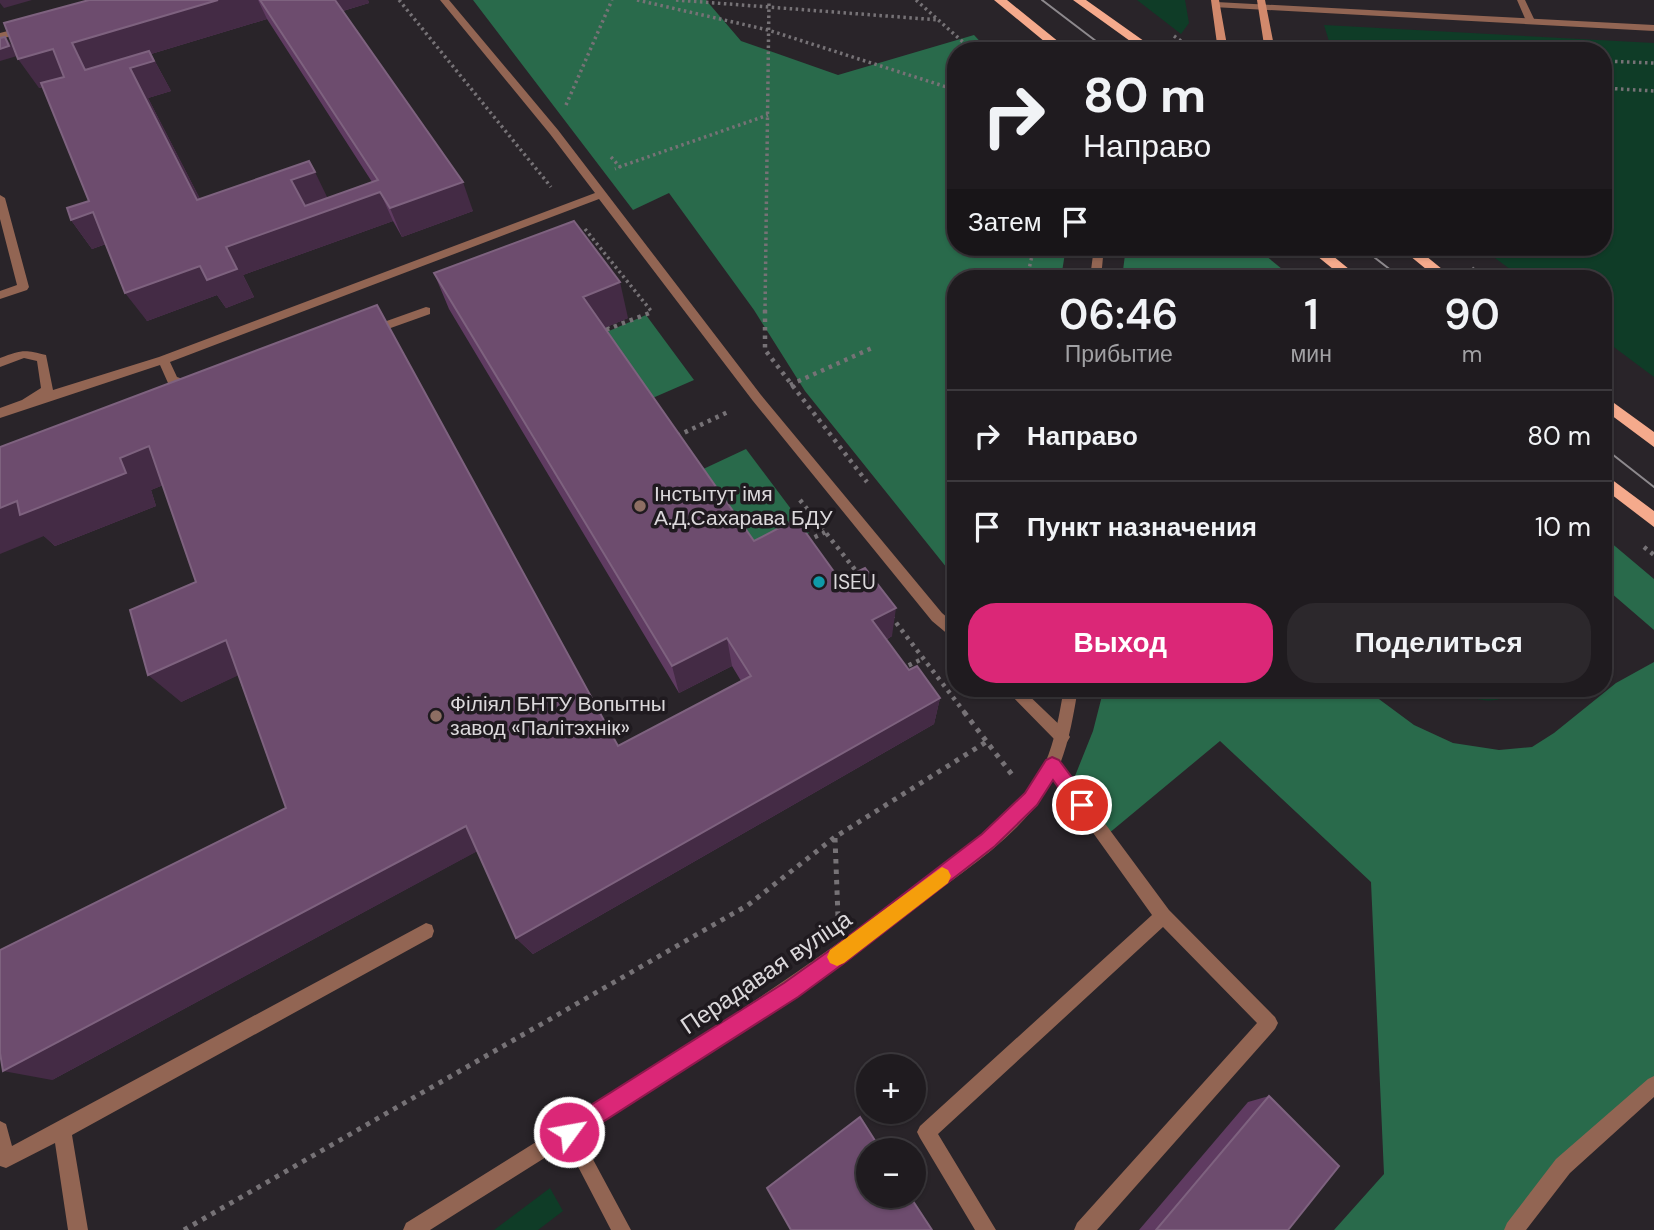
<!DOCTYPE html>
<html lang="ru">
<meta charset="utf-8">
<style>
body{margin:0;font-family:"DM Sans",sans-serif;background:#2c282c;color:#f1f3f6;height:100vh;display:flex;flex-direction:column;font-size:26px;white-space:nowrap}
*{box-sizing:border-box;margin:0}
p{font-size:23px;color:#a1a1a4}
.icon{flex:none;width:38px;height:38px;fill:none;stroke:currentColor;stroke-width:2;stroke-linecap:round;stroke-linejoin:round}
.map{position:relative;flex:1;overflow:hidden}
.drawer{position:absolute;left:947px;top:270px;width:665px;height:427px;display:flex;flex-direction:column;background:#1f1b1f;border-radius:28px;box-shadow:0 2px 5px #0004,0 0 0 2px #3c393d}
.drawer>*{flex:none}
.top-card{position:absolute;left:947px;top:42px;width:665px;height:214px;border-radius:28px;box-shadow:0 2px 5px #0004,0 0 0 2px #3c393d;background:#1f1b1f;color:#f1f3f6;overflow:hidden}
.tools{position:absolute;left:856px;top:1054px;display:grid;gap:14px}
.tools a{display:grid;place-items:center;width:70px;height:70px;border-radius:50%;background:#1f1b1f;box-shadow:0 2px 5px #0004,0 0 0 2px #3c393d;font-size:35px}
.pin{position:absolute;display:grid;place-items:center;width:60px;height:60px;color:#fff;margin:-30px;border:4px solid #fff;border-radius:50%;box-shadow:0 2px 7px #0007}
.me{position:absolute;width:77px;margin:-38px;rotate:58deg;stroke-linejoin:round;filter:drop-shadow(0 0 5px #0008)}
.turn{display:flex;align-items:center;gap:24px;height:147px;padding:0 21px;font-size:32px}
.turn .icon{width:91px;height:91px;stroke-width:2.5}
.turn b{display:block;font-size:49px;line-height:60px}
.then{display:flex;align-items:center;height:66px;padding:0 21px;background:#0003;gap:14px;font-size:26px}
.eta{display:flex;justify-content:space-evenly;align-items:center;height:119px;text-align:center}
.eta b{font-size:42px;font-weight:600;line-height:49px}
.cta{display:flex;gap:14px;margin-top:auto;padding:14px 21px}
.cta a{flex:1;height:80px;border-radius:28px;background:#db2777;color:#fff;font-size:28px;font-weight:600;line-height:80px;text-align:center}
.cta a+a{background:#2c282c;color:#f1f3f6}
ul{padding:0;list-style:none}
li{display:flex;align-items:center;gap:21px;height:91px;padding:0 21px;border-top:2px solid #3c393d}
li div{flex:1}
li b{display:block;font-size:26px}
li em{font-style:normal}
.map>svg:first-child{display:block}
.green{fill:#0f3c27}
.forest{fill:#296a4b}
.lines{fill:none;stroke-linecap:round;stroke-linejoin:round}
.path-far2{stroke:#767276;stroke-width:3.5;stroke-dasharray:2.5 3.5;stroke-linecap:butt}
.path-far1{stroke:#767276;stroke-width:4.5;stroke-dasharray:3.5 5;stroke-linecap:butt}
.path{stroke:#767276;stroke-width:5;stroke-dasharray:4.5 6;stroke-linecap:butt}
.service{fill:#926553;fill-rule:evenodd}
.minor{fill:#926553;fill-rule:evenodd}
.secondary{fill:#d1896c;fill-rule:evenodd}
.primary{fill:#f5aa8c;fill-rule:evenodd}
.tram{stroke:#8d898d;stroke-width:2}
.wall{fill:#5f3b61;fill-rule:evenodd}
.shaded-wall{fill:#442b45}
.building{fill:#6d4c6e;stroke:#7e627f;stroke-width:2}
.route{fill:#db2777;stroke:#8e194d;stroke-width:2}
.slow{fill:#f59e0b}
.education-dot{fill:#8d6e63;stroke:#1f1a1f;stroke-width:2.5}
.culture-dot{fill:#0f9aa8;stroke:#1f1a1f;stroke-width:2.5}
.labels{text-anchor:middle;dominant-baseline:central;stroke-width:7;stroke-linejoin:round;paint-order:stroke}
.poi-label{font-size:21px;fill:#dbd8db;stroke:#1f1a1f;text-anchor:start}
.near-street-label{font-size:24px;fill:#dbd8db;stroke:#1f1a1f}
</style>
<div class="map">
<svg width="1654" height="1230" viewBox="0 0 1654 1230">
<rect width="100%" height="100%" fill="#292429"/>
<!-- green -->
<path class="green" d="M1137 0H1185L1189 23 1181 34Z
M1324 25 1654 43V377L1603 339V278H1522L1480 247H1603V51H1332Z
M1450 688H1529C1496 704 1482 705 1450 688Z
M550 1188 563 1211 538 1230H494Z"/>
<!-- forest -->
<path class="forest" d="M473 0H706L741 41 838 75 974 35 989 51H956V247H1066L1061 278H956L955 578 805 391 754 310 669 193 633 210Z
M1126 247H1255L1293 278H1122Z
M646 315 694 380 648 400 602 334Z
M746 449 809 533 759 558 699 471Z
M1603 536 1654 579V630L1603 586Z
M1654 662V1085L1514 1230H1334L1384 1174 1371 882 1220 741 1108 834 1069 791 1093 731 1104 688H1364L1414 725 1453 743 1499 750 1532 747 1554 733 1616 683Z"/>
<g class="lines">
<!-- path-far2 -->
<path class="path-far2" d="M399 0 551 187
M637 0 768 30 956 90
M676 0 939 20
M916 0 973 51
M1174 36 1191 48 1195 43
M1386 42 1412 51
M1296 50 1307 51
M1603 61 1654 63
M1603 88 1654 91
M566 105 612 0
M611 157 620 167 615 169
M619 167 768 115
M585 229 652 312
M1274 247 1285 256
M1472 268 1485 278
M1027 278 1034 247
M765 312 769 0"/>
<!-- path-far1 -->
<path class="path-far1" d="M765 310V350L867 482
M607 327 608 329 652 312
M790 385 872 348
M677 436 730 411
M800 500 860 576
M807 541 825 532
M1644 547 1654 555
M891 616 965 713
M901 669 922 659"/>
<!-- path -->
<path class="path" d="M964 712 1013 776
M835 838 838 917
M184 1230 748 905 835 837 986 742"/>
<!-- service -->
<path class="service" d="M440 0H449L558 130 761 395 942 613 956 625V641L932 621 753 401 599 199 170 362 177 377 195 383 197 386 195 389 191 390 168 383 160 365 0 418V408L22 400 41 388 37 361 24 358 0 367V358C21 350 24 349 46 355L53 390 159 357 595 193 550 134Z
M1517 0H1525L1535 21 1533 23H1527Z
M27 26 30 27V31L0 39V33Z
M0 195 5 198 29 287 27 290 0 299V291L17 285 0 219Z
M426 307 430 308V314L371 335 365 331 367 328Z
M1004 688H1021L1067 732 1070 737 1067 742 1062 744 1057 742Z
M1053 758 1058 760 1169 910 1275 1017 1278 1023 1275 1029 1097 1230H1074L1077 1223 1257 1023 1163 927 938 1134 996 1230H975L920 1138 917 1132 920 1126 1152 915 1048 770 1045 765 1048 760Z
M426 923 432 925 434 931 432 937 72 1135 88 1230H68L55 1143 6 1168 0 1166V1121L6 1124 12 1146Z
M1654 1076V1097L1570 1173 1526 1230H1504L1507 1223 1556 1159 1648 1079Z
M569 1123 575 1126 631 1230H611L560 1132 563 1126Z"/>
<!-- minor -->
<path class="minor" d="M1216 2 1654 25V31L1213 7 1212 5Z
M1094 247H1104L1101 278H1090Z
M1064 688H1078C1072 724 1066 762 1045 793 1013 842 952 879 906 914 753 1029 592 1128 430 1230H403L406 1223C571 1120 737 1019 893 903 941 868 1000 833 1034 783 1053 756 1058 721 1064 688Z"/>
<!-- secondary -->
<path class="secondary" d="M1211 0H1219L1228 51H1218Z
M1257 0H1265L1275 51H1265Z"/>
<!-- primary -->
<path class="primary" d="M994 0H1007L1070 51H1056Z
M1073 0H1086L1158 51H1144Z
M1306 247H1322L1360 278H1344Z
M1399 247H1415L1453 278H1437Z
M1603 395 1654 432V447L1603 409Z
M1603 473 1654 511V527L1603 488Z"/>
<!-- tram -->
<path class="tram" d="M1042 0 1109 51
M1361 247 1401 278
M1603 447 1654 487"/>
</g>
<!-- wall -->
<path class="wall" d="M89 0H368L369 3 343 11 473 211 402 237 393 221 243 275 254 297 226 308 217 295 147 321 106 244 92 249 71 220 89 201 43 87 39 88ZM267 19 372 182 327 198 200 199 148 98 171 91 151 54Z
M434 273 628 318 604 328 754 541 840 580 892 636 886 640 909 670 940 698 934 724 533 954 516 938 477 851 52 1080 286 808 238 675 181 702 196 582 163 485 151 490 156 506 55 546 44 536 377 305 618 746 741 681 732 666 679 693 449 309Z
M1269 1096 1288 1230H1139L1248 1102Z"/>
<!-- shaded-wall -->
<path class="shaded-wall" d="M0 0H32L4 8 0 3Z
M218 0H258L267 19 151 54 171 91 148 98 215 228 197 200 85 70 72 43Z
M330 0H368L369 3 336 13Z
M5 37 13 47 17 56 0 61V49Z
M53 49 72 78 39 88 18 59Z
M315 172 329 201 306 209 291 180Z
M463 182 473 211 402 237 390 208Z
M380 192 393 221 243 275 254 297 226 308 217 295 147 321 125 293 200 266 226 247Z
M93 212 114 241 92 249 71 220Z
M620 282 628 318 592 333 583 297Z
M149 446 178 479 151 490 156 506 55 546 44 536 0 554V508Z
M896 608 892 636 870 648 872 620Z
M727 638 732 666 679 693 672 666Z
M226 640 254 668 181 702 148 675Z
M940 698 934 724 533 954 516 938Z
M466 826 485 847 52 1080 3 1071Z"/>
<!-- building -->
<path class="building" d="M89 0H218L72 43 85 70 149 51 154 61 130 68 197 200 309 161 315 172 291 180 305 206 378 180 260 0H335L463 182 390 208 380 192 226 247 237 269 207 280 200 266 125 293 93 212 71 220 67 208 89 201 41 83 64 77 53 49 18 59 4 23Z
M5 37 9 46 0 49V38Z
M574 221 620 282 583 297 754 541 796 519 840 580 865 568 896 608 872 620 909 670 917 666 940 698 516 938 466 826 3 1071 0 1053V950L286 808 226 640 148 675 130 610 196 582 149 446 120 458 126 473 20 515 17 501 0 508V447L377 305 618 746 751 676 727 638 672 666 434 273Z
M1269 1096 1339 1166 1288 1230H1156Z
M860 1117 881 1150H868V1195H909L932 1230H791L767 1188Z"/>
<!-- route -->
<path class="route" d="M1052 757 1059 760 1088 799 1090 805 1088 811 1082 813 1075 811 1053 780 1037 805 995 846 847 961 798 997 576 1139 569 1142 561 1139 558 1132 561 1124 784 983 833 948 982 834 1025 793 1046 760Z"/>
<!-- slow -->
<path class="slow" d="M942 867 948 870 951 876 948 883 844 963 837 966 830 963 827 957 830 950Z"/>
<!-- markers -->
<g class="education-dot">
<circle cx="640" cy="506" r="7"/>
<circle cx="436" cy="716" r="7"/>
</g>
<circle class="culture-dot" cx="819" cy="582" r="7"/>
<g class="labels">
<!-- poi labels -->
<g class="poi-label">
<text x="654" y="494">Інстытут імя<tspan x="654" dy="24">А.Д.Сахарава БДУ</tspan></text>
<text x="833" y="582">ISEU</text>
<text x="450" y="704">Філіял БНТУ Вопытны<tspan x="450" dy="24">завод «Палітэхнік»</tspan></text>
</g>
<!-- near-street labels -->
<g class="near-street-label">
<text transform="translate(766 972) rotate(-34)">Перадавая вуліца</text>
</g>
</g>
</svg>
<div class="tools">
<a>+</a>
<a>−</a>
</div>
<div class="pin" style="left:1082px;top:805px;background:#d93025"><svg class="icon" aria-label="arrive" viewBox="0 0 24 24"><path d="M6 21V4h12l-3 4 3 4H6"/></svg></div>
<svg class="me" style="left:569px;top:1132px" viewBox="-20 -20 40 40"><circle r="17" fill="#db2777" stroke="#fff" stroke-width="3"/><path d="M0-11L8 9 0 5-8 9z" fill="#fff"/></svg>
<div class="top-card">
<div class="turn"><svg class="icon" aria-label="right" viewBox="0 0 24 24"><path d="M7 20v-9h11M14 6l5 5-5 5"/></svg><div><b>80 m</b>Направо</div></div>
<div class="then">Затем<svg class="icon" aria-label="arrive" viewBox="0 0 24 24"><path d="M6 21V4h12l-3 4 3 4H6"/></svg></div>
</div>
<section class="drawer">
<div class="eta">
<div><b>06:46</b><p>Прибытие</p></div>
<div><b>1</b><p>мин</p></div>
<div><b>90</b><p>m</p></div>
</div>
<ul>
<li><svg class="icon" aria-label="right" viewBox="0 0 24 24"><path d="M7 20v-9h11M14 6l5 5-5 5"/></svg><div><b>Направо</b></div><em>80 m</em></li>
<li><svg class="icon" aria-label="arrive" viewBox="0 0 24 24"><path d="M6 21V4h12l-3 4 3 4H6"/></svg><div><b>Пункт назначения</b></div><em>10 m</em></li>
</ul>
<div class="cta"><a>Выход</a><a>Поделиться</a></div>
</section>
</div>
